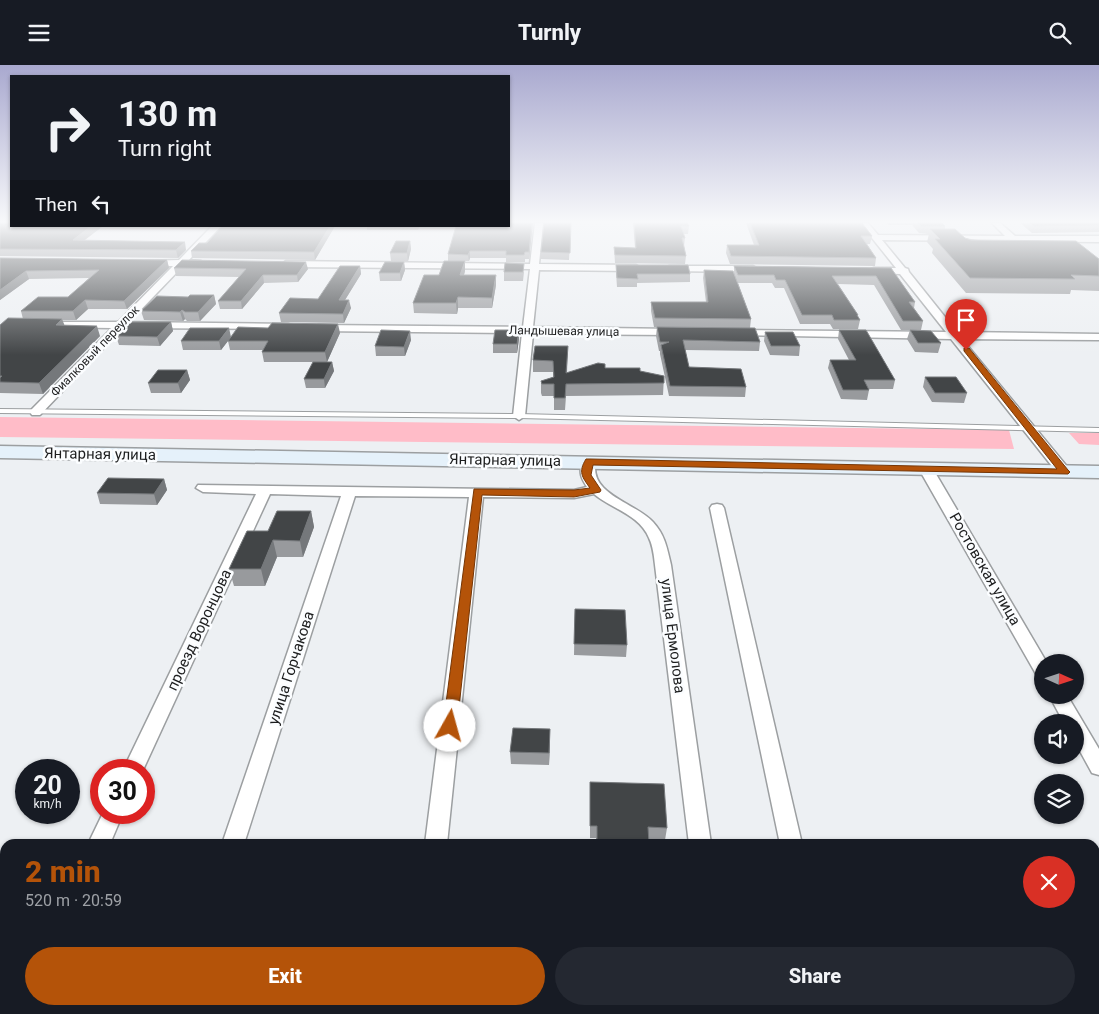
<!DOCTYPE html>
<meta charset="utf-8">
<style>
body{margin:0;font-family:Roboto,sans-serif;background:#242831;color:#f1f3f6;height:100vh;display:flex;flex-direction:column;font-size:19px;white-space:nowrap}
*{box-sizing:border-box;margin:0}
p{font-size:16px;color:#9ea1a6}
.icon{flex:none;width:28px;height:28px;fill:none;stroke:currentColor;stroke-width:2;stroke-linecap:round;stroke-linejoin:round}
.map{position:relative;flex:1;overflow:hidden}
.sheet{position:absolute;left:0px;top:774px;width:1100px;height:176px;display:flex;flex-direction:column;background:#171b24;border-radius:15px 15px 0 0;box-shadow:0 1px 4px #0004}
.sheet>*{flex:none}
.banner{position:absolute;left:10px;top:10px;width:500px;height:152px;border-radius:0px;box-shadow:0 1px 4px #0004;background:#171b24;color:#f1f3f6;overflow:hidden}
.needle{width:32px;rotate:93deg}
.buttons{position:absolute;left:1034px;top:589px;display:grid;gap:10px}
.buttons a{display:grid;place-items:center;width:50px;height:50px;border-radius:50%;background:#171b24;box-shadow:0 1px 4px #0004;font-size:25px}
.speed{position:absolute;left:15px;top:694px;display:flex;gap:10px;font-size:25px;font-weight:700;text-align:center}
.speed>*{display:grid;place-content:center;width:65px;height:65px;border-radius:50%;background:#171b24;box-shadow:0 1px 4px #0004;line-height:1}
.speed small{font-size:12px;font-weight:400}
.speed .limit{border:8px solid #d22;background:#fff;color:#111}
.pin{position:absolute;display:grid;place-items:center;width:42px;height:42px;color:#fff;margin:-51px -21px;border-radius:50% 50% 50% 0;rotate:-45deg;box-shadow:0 0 5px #0007}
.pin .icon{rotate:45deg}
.me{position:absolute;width:55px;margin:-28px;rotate:7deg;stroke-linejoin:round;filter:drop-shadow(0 0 4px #0008)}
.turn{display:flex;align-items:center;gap:18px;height:105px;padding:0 25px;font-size:22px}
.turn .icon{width:65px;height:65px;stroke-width:2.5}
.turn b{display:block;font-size:35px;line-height:42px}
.then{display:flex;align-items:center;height:48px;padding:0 25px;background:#0003;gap:10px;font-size:19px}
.round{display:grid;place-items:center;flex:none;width:52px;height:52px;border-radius:26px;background:#242831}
.overview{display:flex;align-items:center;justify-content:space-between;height:85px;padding:0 25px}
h1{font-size:30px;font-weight:800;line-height:38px;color:#b45309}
.button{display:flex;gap:10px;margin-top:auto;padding:10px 25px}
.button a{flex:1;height:58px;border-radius:30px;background:#b45309;color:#fff;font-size:20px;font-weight:800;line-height:58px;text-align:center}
.button a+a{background:#242831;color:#f1f3f6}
header{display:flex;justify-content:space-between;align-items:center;height:65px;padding:0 25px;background:#171b24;font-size:22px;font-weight:800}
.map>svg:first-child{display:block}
.green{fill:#ffbcc8}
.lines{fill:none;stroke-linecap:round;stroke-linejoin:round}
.lane-casing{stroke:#9c9fa1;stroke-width:2}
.street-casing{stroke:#9c9fa1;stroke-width:3}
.secondary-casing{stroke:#9c9fa1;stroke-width:3}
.lane{fill:#fff;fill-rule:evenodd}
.street{fill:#fff;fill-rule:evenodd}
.secondary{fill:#e5f1fa;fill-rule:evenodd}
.wall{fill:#989a9d}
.shaded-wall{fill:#75787b}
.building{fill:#424547;stroke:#75787b}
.route{fill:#b45309;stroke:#753606}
.labels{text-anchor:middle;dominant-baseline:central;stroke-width:5;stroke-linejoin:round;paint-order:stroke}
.far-street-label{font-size:12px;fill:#1d1e1f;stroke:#fbfdff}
.street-label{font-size:15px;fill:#1d1e1f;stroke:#fbfdff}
</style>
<header><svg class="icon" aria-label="menu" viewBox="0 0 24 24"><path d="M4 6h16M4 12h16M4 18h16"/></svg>Turnly<svg class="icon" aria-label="search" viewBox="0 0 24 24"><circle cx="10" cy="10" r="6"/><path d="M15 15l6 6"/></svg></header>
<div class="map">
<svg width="1099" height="949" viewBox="0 0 1099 949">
<rect width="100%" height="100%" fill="#edf0f3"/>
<!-- green -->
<path class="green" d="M0 352 1009 365 1014 384 0 372Z
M1069 368H1099V380L1079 379Z"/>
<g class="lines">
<!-- lane casing -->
<g class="lane-casing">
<path id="lane" d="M0 344 519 349 1099 363V367L519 353 0 348Z"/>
</g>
<!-- street casing -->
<g class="street-casing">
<path id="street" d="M535 158H543L539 199 636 200 641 203 636 206 539 205 533 262 675 264 680 267 675 270 533 269 525 351 519 355 513 351 522 268 318 266 313 263 318 260 523 262 530 204 286 202 282 199 286 196 530 199Z
M860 158H868L878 170 1005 171 992 158H1000L1015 171H1099V177L882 175 905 203 908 204 909 207 957 267 1099 269V275L962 274 1069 404 1071 407 1069 410H1059L951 274 734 270 733 268 734 266 738 265 946 267 900 209 871 208V204L874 203H896Z
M212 161H221L189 195 201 196V200L183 201 129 257 288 259 292 260 293 262 292 264 123 263 40 350H32L30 347 32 344 112 263 43 262 38 259 39 257H118L173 201H149L145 198 146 196 179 195Z
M669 201H753L758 204 753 207 666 206 664 204Z
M589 393 596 397C588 429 636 438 653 457 665 470 667 483 671 500L711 779H689L655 500C654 491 653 481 649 473 640 450 612 444 594 429L574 433 483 432 447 779H425L469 432 355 431 244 779H222L341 431 270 429 143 705H123L256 429 203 427 196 423 198 420 574 425 587 422C581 413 579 408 582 397Z
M926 400 933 404 1047 598H1042V610L1036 609 919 404Z
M717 439 722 440 724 443 802 779H780L710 443 712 440Z
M1049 630H1067L1099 684V710L1092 708 1075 677V658H1064Z
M103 748H123L110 779H88Z
M8 945H34L32 949H6Z
M165 945H191L190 949H164Z
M404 945H430V949H404Z
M708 945H734L735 949H709Z
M815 945H841L842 949H816Z"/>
</g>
<!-- secondary casing -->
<g class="secondary-casing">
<path id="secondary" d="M0 381 1099 401V413L0 393Z"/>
</g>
<!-- lane -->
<use href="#lane" class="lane"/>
<!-- street -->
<use href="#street" class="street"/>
<!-- secondary -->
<use href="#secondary" class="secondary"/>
</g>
<!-- wall -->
<path class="wall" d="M0 158 103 161 85 175 186 185 178 193 0 191Z
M509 158H535H533L529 194H525V197H506V193H470L469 196H465V206L464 210 496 220 492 243H458L457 249 414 248 413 238 439 210 448 196V189Z
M571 158 569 195 541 194V187Z
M633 158H687L689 161 688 169H683L685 173 684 181 686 191 685 199 615 198 614 182 635 183Z
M746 158H862L872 171 870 179H867L876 193 875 201 730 199 726 188 727 180H754Z
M886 158H942L945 161V164L965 173 1099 194V226L1071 225 1070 229 966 228 932 188 933 184 927 177 929 169 919 168 912 160H889Z
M1016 158H1099V167L1032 168 1020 158Z
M335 161 315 195 192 193 191 186 207 178Z
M367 161H420L418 165H367Z
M410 176 411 184 408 196H391L390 188Z
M0 193 167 195 169 203 127 244H88L76 255H62L64 260 100 271 43 329 0 328V260L23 254 21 246 68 232 89 213 29 214 0 235Z
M404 197 405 205 401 216H380L379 208Z
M616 200 690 209V217L637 218V222H617L616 208Z
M360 201 361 209 345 235 351 243 344 258 281 257 279 248 318 234Z
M734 201 891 203 915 237 914 243 923 256 921 265H901L874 220 838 219 858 250V252L860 255 858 264H833L830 259H800L784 223H775L772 218H738L751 254 750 263 654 262 651 246V237H706L703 213 704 205 734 207Z
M174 203 308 204 298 217 264 218 242 244H220L218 236 239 212 176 211Z
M504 207H524L523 216H504Z
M214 230 216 239 200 256H187L185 254 183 256 144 255 141 246 188 232Z
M171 257 173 266 160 281 119 280 116 271Z
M657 262 760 277 759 286 685 285 689 302 746 322 745 332 669 331 660 289V286H659L656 271Z
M839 265 895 315 893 324H868L869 325 867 335 841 334 828 303 830 295H849L838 274Z
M910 265 941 278 938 288 915 287 907 274Z
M765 267 800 281 799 291 770 290 764 276Z
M340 268 327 297H332L334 306 325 323H306L304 314 313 297H264L262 287 263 285H230L228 276 221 285H183L181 276 231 272Z
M519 274 517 288H493V279Z
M411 275 405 291H376L375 281Z
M568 281 567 308 605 303 640 306 664 311 663 330 566 331 565 345H554V331H542L541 328V316L553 312V307H533V295Z
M187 305 190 315 181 328H151L148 318Z
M925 312 967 328 964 338 932 337 923 322Z
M164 414 167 425 157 440 100 439 97 428Z
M311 446 314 462 303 492H277L265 521H234L229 504 268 466Z
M575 544 627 580 626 592 574 590Z
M550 664 549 700 511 699 510 687Z
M590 717 667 763 665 775 649 774V779H596V773H590Z"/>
<!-- shaded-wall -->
<path class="shaded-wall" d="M532 158H535H533L529 194V187Z
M91 161H103L75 182 73 175Z
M330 161H335L315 195 314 187Z
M410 176 411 184 408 196 407 188Z
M185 177 186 185 178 193 176 185Z
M470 186V193L469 196 468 190Z
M167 195 169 203 127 244 124 236Z
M465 196V206L461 220 460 210Z
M306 197 308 204 298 217 297 210Z
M404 197 405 205 401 216 400 208Z
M360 201 361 209 340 243 339 235Z
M26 206 29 214 0 235V225Z
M263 210 264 218 242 244 241 236Z
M496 210V220L492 243V233Z
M214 230 216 239 200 256 198 247Z
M458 232V243L457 249 456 238Z
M85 235 88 244 76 255 73 246Z
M349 235 351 243 344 258 343 249Z
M182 245 185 254 183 256 180 247Z
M62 254 66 264 56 260Z
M171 257 173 266 160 281 157 272Z
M338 259 340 268 327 297 325 287Z
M97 261 100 271 43 329 39 318Z
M229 263 231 272 221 285 219 276Z
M519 265V274L517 288V279Z
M410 266 411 275 405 291 404 282Z
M332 297 334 306 325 323 324 314Z
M187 305 190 315 181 328 178 318Z
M164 414 167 425 157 440 154 429Z
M311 446 314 462 303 492 300 476Z
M273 475 277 492 265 521 261 504Z
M550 664V676L549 700V688Z"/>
<!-- building -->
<path class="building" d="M0 158H11V161H91L73 175 185 177 176 185 0 184Z
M509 158H532L529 187H525L524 190H506V186H470L468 190 448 189 456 161H509Z
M544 158H571L570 188 541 187Z
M634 158H687L689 161H681L685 173H682L686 191 615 190 614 182 636 183Z
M750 158H862L872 171H861L876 193 731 191 727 180H759Z
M918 158H942L945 161H921Z
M1030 158H1099V160L1034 161Z
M222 161H330L314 187 191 186 199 178H207Z
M930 164H955L965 173 971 175 1076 176 1099 194V211L1071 210 1075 214 970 213 935 174H940Z
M396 176H410L407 188H390Z
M0 193 167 195 124 236 85 235 73 246H21L38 232H68L99 205 26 206 0 225Z
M182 195 306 197 297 210H263L241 236H218L246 204 174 203Z
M444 196H465L460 210H496L492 233 458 232 456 238H413L424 210H439Z
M385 197H404L400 208H379Z
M505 198 524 199 523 207H504Z
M616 200H688L690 209H637L638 214 617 213Z
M340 201H360L339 235H349L343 249 279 248 290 233 318 234Z
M734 201 891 203 915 237H909L923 256H903L876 211H832L858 250H857L860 255H834L832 250H802L785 215H776L774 210H738Z
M704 205 733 206 751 254 655 253 651 237H708Z
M190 230H214L198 247H185L182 245 180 247 141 246 157 231 188 232Z
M8 253 62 254 56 260 97 261 39 318 0 317V313L2 311H0V260Z
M130 257H171L157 272 116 271Z
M272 258 338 259 325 287H262L268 276H228L238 262 268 263Z
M657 262 755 263 760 277 683 275 689 302 741 304 746 322 670 321 661 280 669 277H660Z
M190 263H229L219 276H181Z
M381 265 410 266 404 282 375 281Z
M495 265H519L517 279H493Z
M839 265H866L895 315H864L869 325H843L830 295H856Z
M910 265 931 266 941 278H918Z
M765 267H793L800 281H771Z
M535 281H568L566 308 598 298 605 299V303H640V306L664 311V318L566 319 565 333H554V319H542L541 316 554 312 553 296 533 295Z
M313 297H332L324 314H304Z
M158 305H187L178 318H148Z
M925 312H956L967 328H935Z
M108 413 164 414 154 429 97 428Z
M277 446H311L300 476 273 475 261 504H229L247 466H268Z
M575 544 625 545 627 580 574 579Z
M513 663 550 664 549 688 510 687Z
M590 717 664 719 667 763 648 762 649 779H597V761H590Z"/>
<!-- sky -->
<linearGradient id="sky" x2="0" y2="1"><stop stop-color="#a9a9cf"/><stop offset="0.54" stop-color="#f7f8fa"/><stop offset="1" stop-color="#f7f8fa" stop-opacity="0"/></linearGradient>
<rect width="1099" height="290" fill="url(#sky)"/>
<!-- route -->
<path class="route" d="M964 283H969L1068 405 1070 407 1068 409 593 400 591 410 601 425 600 427 574 432 482 430 457 661 455 665 450 667 445 665 443 661 474 424 574 425 590 423C582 412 578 407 586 394H590L1057 404 964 286Z"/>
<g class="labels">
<!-- far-street labels -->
<g class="far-street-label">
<text transform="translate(564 266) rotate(1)">Ландышевая улица</text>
<text transform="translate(95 286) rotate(-46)">Фиалковый переулок</text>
</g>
<!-- street labels -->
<g class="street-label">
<text transform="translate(100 389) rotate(1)">Янтарная улица</text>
<text transform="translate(505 395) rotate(1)">Янтарная улица</text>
<text transform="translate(985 504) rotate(60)">Ростовская улица</text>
<text transform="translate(199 565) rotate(-65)">проезд Воронцова</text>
<text transform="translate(673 571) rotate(83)">улица Ермолова</text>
<text transform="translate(291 603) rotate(-72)">улица Горчакова</text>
</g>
</g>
</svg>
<div class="buttons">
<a><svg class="needle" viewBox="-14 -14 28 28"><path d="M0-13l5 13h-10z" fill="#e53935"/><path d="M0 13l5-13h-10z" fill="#9ea1a6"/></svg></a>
<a><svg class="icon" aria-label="sound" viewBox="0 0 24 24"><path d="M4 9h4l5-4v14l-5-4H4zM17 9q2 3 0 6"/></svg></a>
<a><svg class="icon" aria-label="layers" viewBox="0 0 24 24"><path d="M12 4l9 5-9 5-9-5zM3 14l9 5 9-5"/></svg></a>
</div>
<div class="speed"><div>20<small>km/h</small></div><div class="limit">30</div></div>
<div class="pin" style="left:966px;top:285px;background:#d93025"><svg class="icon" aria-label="arrive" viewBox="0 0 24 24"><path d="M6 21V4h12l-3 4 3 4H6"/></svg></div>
<svg class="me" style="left:450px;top:661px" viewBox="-20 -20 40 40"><circle r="19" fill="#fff"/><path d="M0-13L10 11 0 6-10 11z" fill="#b45309"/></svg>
<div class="banner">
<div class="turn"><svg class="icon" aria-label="right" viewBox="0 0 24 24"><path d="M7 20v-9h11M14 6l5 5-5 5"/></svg><div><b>130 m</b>Turn right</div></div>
<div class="then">Then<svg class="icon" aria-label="left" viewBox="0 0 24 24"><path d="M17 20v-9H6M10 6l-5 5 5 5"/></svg></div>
</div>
<section class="sheet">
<div class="overview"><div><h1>2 min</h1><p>520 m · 20:59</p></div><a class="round" style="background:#d93025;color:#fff"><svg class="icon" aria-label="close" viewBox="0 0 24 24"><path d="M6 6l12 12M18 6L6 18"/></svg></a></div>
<div class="button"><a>Exit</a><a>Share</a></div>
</section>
</div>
